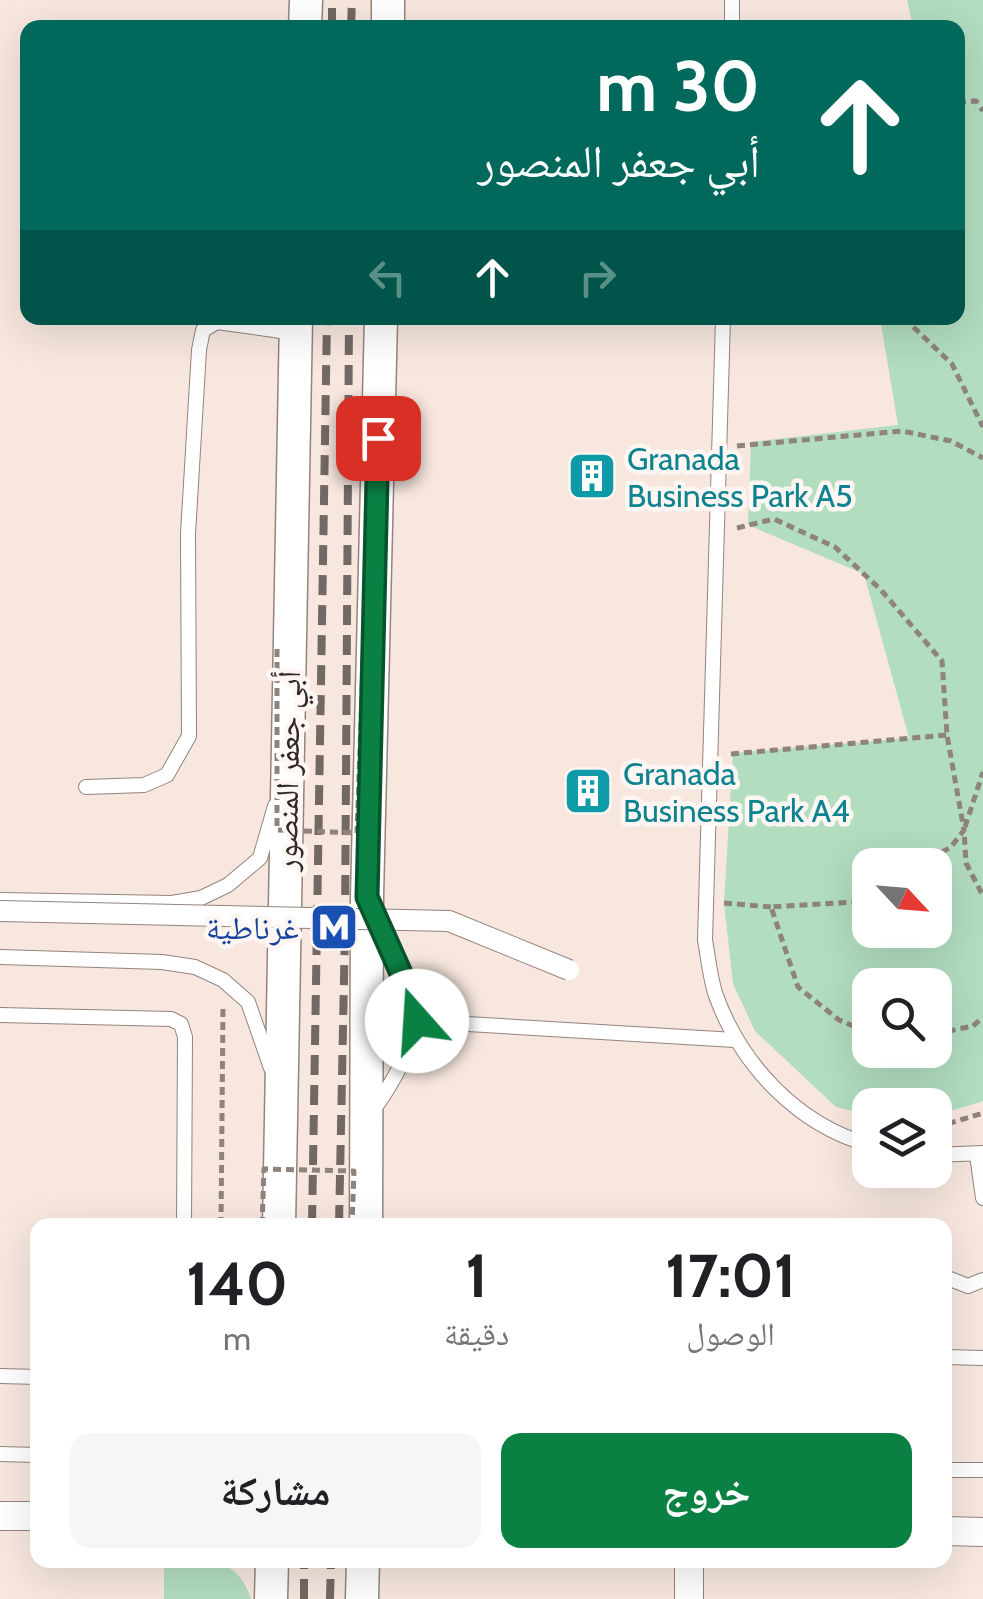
<!DOCTYPE html>
<html lang="ar">
<meta charset="utf-8">
<style>
body{margin:0;font-family:Cabin,"Noto Naskh Arabic",sans-serif;background:#f6f6f6;color:#202124;direction:rtl;height:100vh;display:flex;flex-direction:column;font-size:38px;white-space:nowrap}
*{box-sizing:border-box;margin:0}
p{font-size:32px;color:#757577}
.icon{flex:none;width:55px;height:55px;fill:none;stroke:currentColor;stroke-width:2;stroke-linecap:round;stroke-linejoin:round}
.map{position:relative;flex:1;overflow:hidden;direction:ltr}
.details{position:absolute;left:30px;top:1218px;width:922px;height:350px;display:flex;flex-direction:column;background:#fff;border-radius:20px;box-shadow:0 10px 40px #0002;direction:rtl}
.details>*{flex:none}
.hud{position:absolute;left:20px;top:20px;width:945px;height:305px;border-radius:20px;box-shadow:0 10px 40px #0002;direction:rtl;background:#00695c;color:#fff;overflow:hidden}
.needle{width:65px;rotate:116deg}
.tools{position:absolute;left:852px;top:848px;display:grid;gap:20px}
.tools a{display:grid;place-items:center;width:100px;height:100px;border-radius:20px;background:#fff;box-shadow:0 10px 40px #0002;font-size:50px}
.pin{position:absolute;display:grid;place-items:center;width:85px;height:85px;color:#fff;margin:-42px;border-radius:20px;box-shadow:0 5px 15px #0006}
.me{position:absolute;width:110px;margin:-55px;rotate:341deg;stroke-linejoin:round;filter:drop-shadow(0 0 8px #0008)}
.turn{display:flex;align-items:center;gap:35px;height:210px;padding:0 40px;font-size:45px}
.turn .icon{width:130px;height:130px;stroke-width:2.5}
.turn b{display:block;font-size:70px;line-height:85px}
.lanes{display:flex;align-items:center;height:95px;padding:0 40px;background:#0003;justify-content:center;gap:50px;direction:ltr}
.lanes .off{opacity:.35}
.eta{display:flex;justify-content:space-evenly;align-items:center;height:170px;text-align:center}
.eta b{font-size:60px;font-weight:800;line-height:70px}
.button{display:flex;gap:20px;margin-top:auto;padding:20px 40px}
.button a{flex:1;height:115px;border-radius:20px;background:#0b8043;color:#fff;font-size:40px;font-weight:800;line-height:115px;text-align:center}
.button a+a{background:#f6f6f6;color:#202124}
.map>svg:first-child{display:block}
.green{fill:#b2ddbf;fill-rule:evenodd}
.lines{fill:none;stroke-linecap:round;stroke-linejoin:round}
.service-casing{stroke:#93847d;stroke-width:16}
.minor-casing{stroke:#93847d;stroke-width:30}
.tertiary-casing{stroke:#93847d;stroke-width:35}
.path{stroke:#8e837d;stroke-width:5;stroke-dasharray:8 5;stroke-linecap:butt}
.service{stroke:#fff;stroke-width:14}
.minor{stroke:#fff;stroke-width:28}
.tertiary{stroke:#fff;stroke-width:32}
.rail{stroke:#726864;stroke-width:8;stroke-dasharray:20 10;stroke-linecap:butt}
.pedestrian-bridge-casing{stroke:#93847d;stroke-width:22;stroke-linecap:butt}
.path-bridge{stroke:#8e837d;stroke-width:5;stroke-dasharray:8 5;stroke-linecap:butt}
.pedestrian-bridge{stroke:#fff;stroke-width:20}
.route-casing{stroke:#07532c;stroke-width:25}
.route{stroke:#0b8043;stroke-width:18}
.labels{text-anchor:middle;dominant-baseline:central;stroke-width:9;stroke-linejoin:round;paint-order:stroke}
.culture-label{font-size:32px;fill:#0d838f;stroke:#fdf6f3;text-anchor:start}
.street-label{font-size:32px;fill:#2f2926;stroke:#fdf6f3}
.transit-label{font-size:32px;fill:#164399;stroke:#fdf6f3;text-anchor:end}
</style>
<div class="map">
<svg width="983" height="1599" viewBox="0 0 983 1599">
<rect width="100%" height="100%" fill="#f7e7df"/>
<!-- green -->
<path class="green" d="M907 0H983V1101L935 1116V1105H870V1115L836 1107 755 1031 733 984 724 903 733 753 909 738 864 574 748 525 751 442 898 425 880 318H958V28L913 27ZM870 865H935V930H870ZM870 985H935V1050H870Z
M164 1560C203 1560 237 1554 251 1599H164Z"/>
<g class="lines">
<!-- service casing -->
<g class="service-casing">
<path id="service" d="M732 28V0
M723 318 705 940C708 957 710 976 715 993 740 1064 797 1125 870 1145
M86 787 144 785 167 775 189 736 188 534 199 350 203 330 217 322 295 333
M0 900 172 903 201 898 228 885 260 858 275 806
M0 957 162 962 195 967 223 980 248 1002 271 1068
M0 1015 171 1019 181 1024 185 1037 184 1225
M417 1021 735 1040
M373 1110C387 1092 419 1039 416 1017 411 984 389 952 377 921
M935 1155 983 1153
M977 1155 983 1198
M945 1277 968 1286 983 1280
M945 1357 983 1358
M0 1376 38 1377
M0 1454 38 1455
M945 1470H983"/>
</g>
<!-- minor casing -->
<g class="minor-casing">
<path id="minor" d="M0 1516H38
M945 1531 983 1532
M689 1599V1560"/>
</g>
<!-- tertiary casing -->
<g class="tertiary-casing">
<path id="tertiary" d="M305 28 306 0
M388 28V0
M279 1225 296 318
M366 1225 367 897 381 318
M271 1599 272 1560
M362 1599 363 1560"/>
</g>
<!-- path -->
<path class="path" d="M958 102 976 101 983 111
M904 318 952 364 983 427
M737 446 902 431 951 441 983 458
M737 528 774 519 835 547 881 590 942 661 947 735 964 830
M731 754 947 735
M965 827 983 772
M919 865 951 847 964 830 966 863 983 896
M870 893 854 902 771 907 798 987 839 1020 870 1033
M724 903 771 907
M935 1034 973 1026 983 1017
M935 1124H947L983 1113
M221 1225 223 1008"/>
<!-- service -->
<use href="#service" class="service"/>
<!-- minor -->
<use href="#minor" class="minor"/>
<!-- tertiary -->
<use href="#tertiary" class="tertiary"/>
<!-- rail -->
<path class="rail" d="M332 28V0
M351 28 352 0
M312 1225 327 318
M339 1225 345 929 349 318
M304 1599V1560
M330 1599 331 1560"/>
<!-- pedestrian-bridge casing -->
<g class="pedestrian-bridge-casing">
<path id="pedestrian-bridge" d="M0 911 449 921 569 970"/>
</g>
<!-- path-bridge -->
<path class="path-bridge" d="M277 649V830L357 833 364 638
M262 1225 264 1169 354 1171 352 1225"/>
<!-- pedestrian-bridge -->
<use href="#pedestrian-bridge" class="pedestrian-bridge"/>
</g>
<g class="lines">
<!-- route casing -->
<g class="route-casing">
<path id="route" d="M378 438 367 897 404 980 417 1021"/>
</g>
<!-- route -->
<use href="#route" class="route"/>
</g>
<!-- icons -->
<defs>
<g id="building-square" transform="scale(2.5)"><rect x="-9" y="-9" width="18" height="18" rx="4" fill="#0f9aa8" stroke="#fdf6f3"/><path d="M-4-6H4V6H1V3H-1V6H-4ZM-2.5-4.3h1.7v1.8h-1.7ZM.8-4.3h1.7v1.8H.8ZM-2.5-1h1.7V.8h-1.7ZM.8-1h1.7V.8H.8Z" fill="#fff"/></g>
<g id="metro-square" transform="scale(2.5)"><rect x="-9" y="-9" width="18" height="18" rx="4" fill="#1a4fb4" stroke="#fdf6f3"/><path d="M-5.5 5V-5H-3L0 0L3-5H5.5V5H3V-.5L0 4L-3-.5V5Z" fill="#fff"/></g>
</defs>
<g fill-rule="evenodd">
<use href="#building-square" x="592" y="476"/>
<use href="#building-square" x="588" y="791"/>
<use href="#metro-square" x="334" y="927"/>
</g>
<g class="labels">
<!-- culture labels -->
<g class="culture-label">
<text x="627" y="458">Granada<tspan x="627" dy="37">Business Park A5</tspan></text>
<text x="623" y="773">Granada<tspan x="623" dy="37">Business Park A4</tspan></text>
</g>
<!-- street labels -->
<g class="street-label">
<text transform="translate(287 771) rotate(-89)">أبي جعفر المنصور</text>
</g>
<!-- transit labels -->
<g class="transit-label">
<text x="299" y="927">غرناطية</text>
</g>
</g>
</svg>
<div class="tools">
<a><svg class="needle" viewBox="-14 -14 28 28"><path d="M0-13l5 13h-10z" fill="#e53935"/><path d="M0 13l5-13h-10z" fill="#757577"/></svg></a>
<a><svg class="icon" aria-label="search" viewBox="0 0 24 24"><circle cx="10" cy="10" r="6"/><path d="M15 15l6 6"/></svg></a>
<a><svg class="icon" aria-label="layers" viewBox="0 0 24 24"><path d="M12 4l9 5-9 5-9-5zM3 14l9 5 9-5"/></svg></a>
</div>
<div class="pin" style="left:378px;top:438px;background:#d93025"><svg class="icon" aria-label="arrive" viewBox="0 0 24 24"><path d="M6 21V4h12l-3 4 3 4H6"/></svg></div>
<svg class="me" style="left:417px;top:1021px" viewBox="-20 -20 40 40"><circle r="19" fill="#fff"/><path d="M0-13L10 11 0 6-10 11z" fill="#0b8043"/></svg>
<div class="hud">
<div class="turn"><svg class="icon" aria-label="ahead" viewBox="0 0 24 24"><path d="M12 20V5M6 11l6-6 6 6"/></svg><div><b>30 m</b>أبي جعفر المنصور</div></div>
<div class="lanes"><svg class="icon off" aria-label="left" viewBox="0 0 24 24"><path d="M17 20v-9H6M10 6l-5 5 5 5"/></svg><svg class="icon" aria-label="ahead" viewBox="0 0 24 24"><path d="M12 20V5M6 11l6-6 6 6"/></svg><svg class="icon off" aria-label="right" viewBox="0 0 24 24"><path d="M7 20v-9h11M14 6l5 5-5 5"/></svg></div>
</div>
<section class="details">
<div class="eta">
<div><b>17:01</b><p>الوصول</p></div>
<div><b>1</b><p>دقيقة</p></div>
<div><b>140</b><p>m</p></div>
</div>
<div class="button"><a>خروج</a><a>مشاركة</a></div>
</section>
</div>
